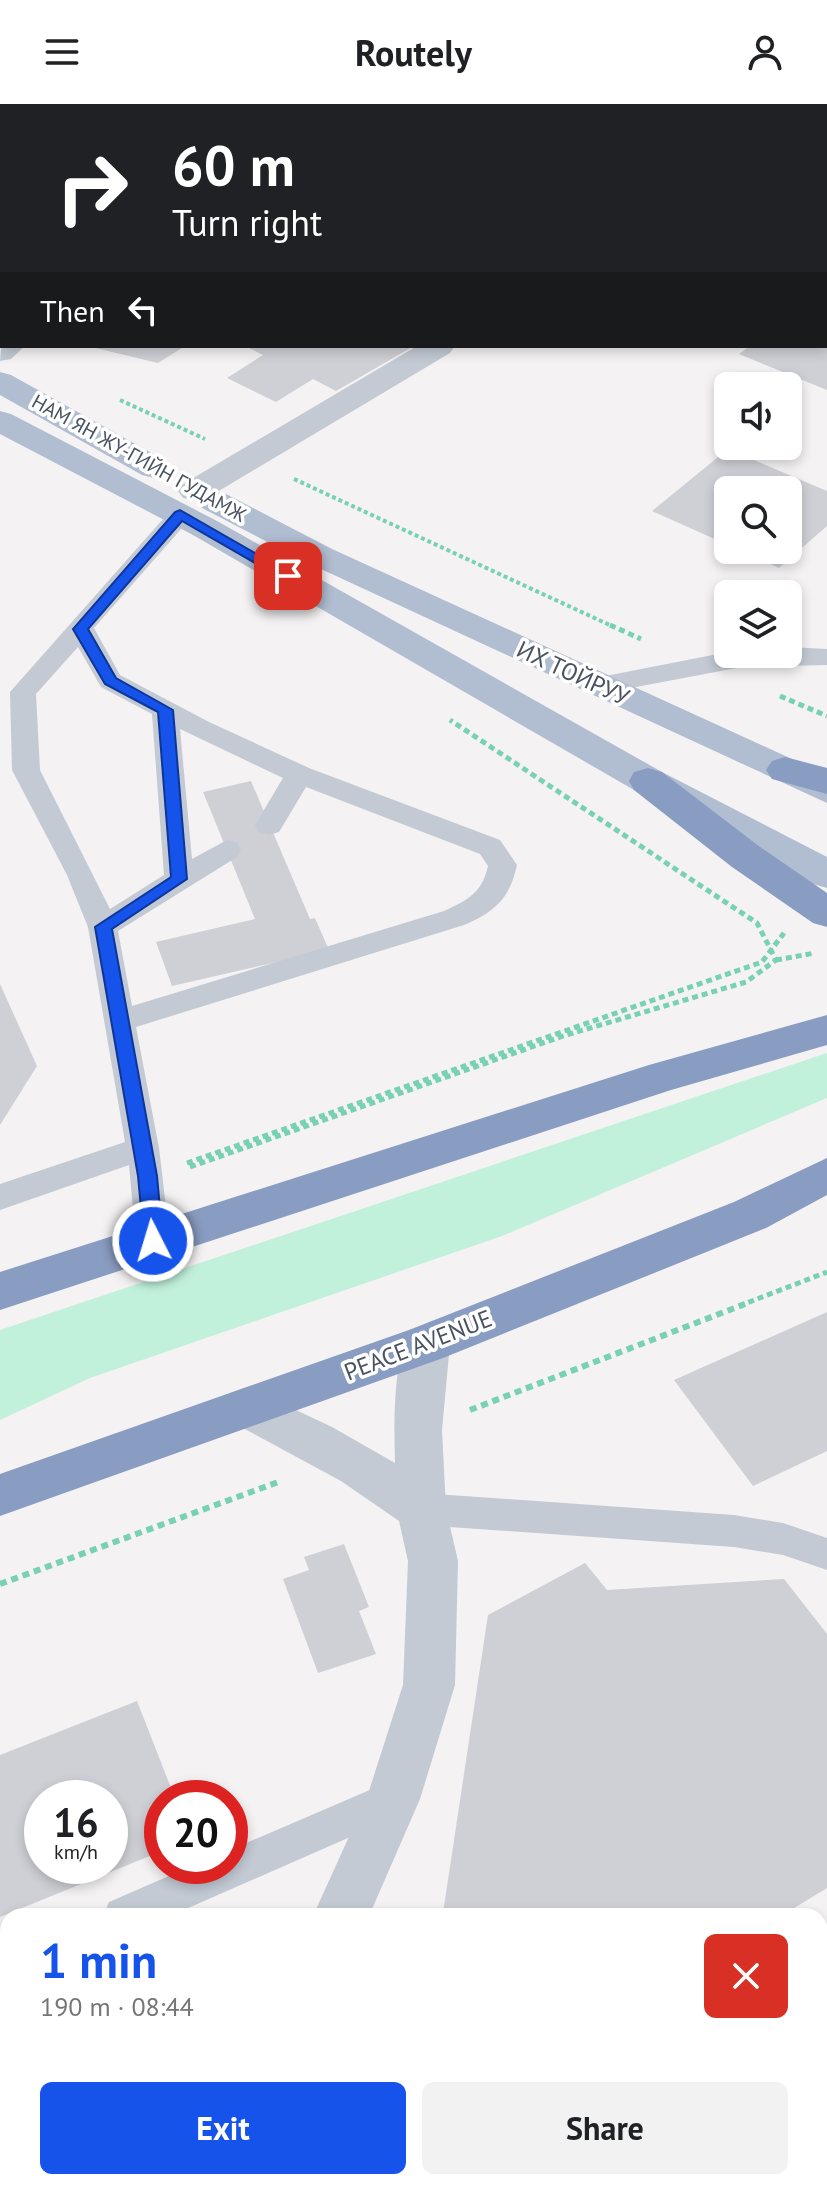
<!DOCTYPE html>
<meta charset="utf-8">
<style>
body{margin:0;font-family:"PT Sans",sans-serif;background:#f2f2f2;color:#202124;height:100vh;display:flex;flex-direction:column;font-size:30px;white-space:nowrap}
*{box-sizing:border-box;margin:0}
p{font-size:26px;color:#757577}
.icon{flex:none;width:44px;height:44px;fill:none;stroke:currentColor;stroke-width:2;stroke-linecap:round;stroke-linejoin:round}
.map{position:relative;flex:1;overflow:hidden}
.details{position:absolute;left:0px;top:1804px;width:828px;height:282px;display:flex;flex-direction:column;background:#fff;border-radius:24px 24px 0 0;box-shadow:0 4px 12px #0003}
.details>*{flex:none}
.banner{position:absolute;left:0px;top:0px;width:828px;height:244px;box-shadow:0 4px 12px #0003;background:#202124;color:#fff;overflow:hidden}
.controls{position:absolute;left:714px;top:268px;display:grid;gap:16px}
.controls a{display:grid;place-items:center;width:88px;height:88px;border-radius:12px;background:#fff;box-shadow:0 4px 12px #0003;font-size:40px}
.speed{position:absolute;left:24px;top:1676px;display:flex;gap:16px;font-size:40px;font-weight:700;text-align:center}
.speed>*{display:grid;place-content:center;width:104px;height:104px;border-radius:50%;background:#fff;box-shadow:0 4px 12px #0003;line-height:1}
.speed small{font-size:20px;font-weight:400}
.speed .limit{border:12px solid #d22;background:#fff;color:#111}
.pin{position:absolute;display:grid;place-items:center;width:68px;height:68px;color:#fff;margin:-34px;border-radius:16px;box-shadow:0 4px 12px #0006}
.me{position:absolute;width:88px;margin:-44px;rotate:355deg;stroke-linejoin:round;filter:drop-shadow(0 0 6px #0008)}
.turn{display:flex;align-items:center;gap:28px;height:168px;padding:0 40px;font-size:36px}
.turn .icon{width:104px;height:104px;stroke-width:2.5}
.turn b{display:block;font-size:56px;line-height:68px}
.then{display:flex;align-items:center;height:76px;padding:0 40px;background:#0003;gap:16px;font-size:30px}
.round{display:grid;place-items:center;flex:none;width:84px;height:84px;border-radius:12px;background:#f2f2f2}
.headline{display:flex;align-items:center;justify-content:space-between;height:136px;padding:0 40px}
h1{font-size:48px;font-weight:700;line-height:60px;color:#1553eb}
.primary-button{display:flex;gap:16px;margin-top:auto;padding:16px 40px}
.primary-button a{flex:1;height:92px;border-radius:12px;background:#1553eb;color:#fff;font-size:32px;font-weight:700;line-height:92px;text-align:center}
.primary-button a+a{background:#f2f2f2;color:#202124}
header{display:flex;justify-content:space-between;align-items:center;height:104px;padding:0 40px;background:#fff;font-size:36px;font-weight:700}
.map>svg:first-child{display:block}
.green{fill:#c1f1db}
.building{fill:#ced0d6;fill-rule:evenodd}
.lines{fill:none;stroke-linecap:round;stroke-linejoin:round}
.path-far2{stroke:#77d1b2;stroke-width:4;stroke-dasharray:4 3;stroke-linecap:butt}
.path-far1{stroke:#77d1b2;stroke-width:5;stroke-dasharray:6 4;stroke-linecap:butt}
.path{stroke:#77d1b2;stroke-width:6;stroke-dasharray:7 5;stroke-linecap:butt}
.lane{fill:#c3cad4;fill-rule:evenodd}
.street{fill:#c3cad4;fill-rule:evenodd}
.primary{fill:#b1bdd1;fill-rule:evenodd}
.highway{fill:#899cc1;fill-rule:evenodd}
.route{fill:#1553eb;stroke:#0e3699;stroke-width:2}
.labels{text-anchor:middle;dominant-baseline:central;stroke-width:7;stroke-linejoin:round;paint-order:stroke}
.far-street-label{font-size:20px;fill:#495260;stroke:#fff}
.street-label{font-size:24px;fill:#495260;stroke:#fff}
</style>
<header><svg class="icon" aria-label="menu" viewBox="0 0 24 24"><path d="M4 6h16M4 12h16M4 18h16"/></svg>Routely<svg class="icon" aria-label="person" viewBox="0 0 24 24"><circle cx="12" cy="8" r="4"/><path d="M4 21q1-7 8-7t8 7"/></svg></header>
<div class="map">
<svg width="827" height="2085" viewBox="0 0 827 2085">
<rect width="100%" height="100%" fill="#f4f2f2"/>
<!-- green -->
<path class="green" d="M827 949V994L502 1132 90 1274 0 1316V1226Z"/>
<!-- building -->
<path class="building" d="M87 242H185L158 259Z
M245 242H414L336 287 313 275 276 298 227 274 263 251Z
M750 242H827V286L739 250Z
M728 345 827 387V422L779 464 739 446H788V386H728V441L652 407Z
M251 677 310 815 315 814 329 846 172 882 156 838 255 815 203 688Z
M0 880 37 962 0 1021Z
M827 1208V1347L753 1382 674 1276Z
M344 1440 369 1503 359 1507 376 1550 318 1569 283 1475 309 1466 304 1453Z
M585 1459 607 1486 784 1475 827 1530V1784L781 1812H438L443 1809 488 1511Z
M137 1597 175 1694H162V1747L0 1813V1651ZM42 1694H110V1762H42Z
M8 1919V2036L0 2017V1923Z"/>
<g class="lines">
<!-- path-far2 -->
<path class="path-far2" d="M120 296 205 335
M294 375 614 523"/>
<!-- path-far1 -->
<path class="path-far1" d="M610 521 641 535
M780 592 827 612
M776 856 815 849
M187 1059 762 858 784 829
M190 1063 563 932 746 878 776 856 757 819 450 616
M739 1202 827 1168"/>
<!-- path -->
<path class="path" d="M470 1306 745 1200
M0 1480 281 1377"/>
<!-- lane -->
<path class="lane" d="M826 98H827V110H826Z
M180 404 189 406 192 411 189 416 94 524 120 571 209 618 309 664 500 736 517 761C510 794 495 808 464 821L136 923 159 1044 170 1137 165 1146 153 1150 141 1146 136 1137 129 1061 0 1106V1080L125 1038 88 823 67 771 12 666 10 588 171 406ZM78 543 101 583 152 610 164 771 110 805 40 666 36 590ZM180 625 283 674 255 721 259 728 269 731 279 728 306 683 480 750 488 762C482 789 468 796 444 807L132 902 118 827 237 753 241 746 237 739 227 736 192 755Z
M788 543 827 545V561L742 563 599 590 590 587 586 581 590 575 728 548 788 550Z
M421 1389 734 1411 783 1419 827 1434V1466L783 1451 734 1443 421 1421 408 1416 403 1405 408 1394Z
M393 1676 407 1682 413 1695 407 1708 170 1812H103L109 1798 192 1762H230V1746Z
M827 1822V1865L820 1867V1825Z
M8 1841V1883L0 1886V1844Z
M461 2078H512L509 2085H458Z"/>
<!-- street -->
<path class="street" d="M91 0H121L123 2H93Z
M827 0V17H826V2H818Z
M2 234V242H25L11 255 0 257Z
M417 242H455L450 249 207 394 195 397 183 394 178 387 183 380Z
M426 1221 443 1226 450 1240 442 1326 446 1405 458 1457 455 1581 420 1695 369 1812H313L367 1693 403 1581 408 1457 399 1417 341 1377 230 1317 223 1303 230 1289 247 1283 332 1323 395 1359C394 1321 393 1260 409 1226Z
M225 2078H285L284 2085H224Z"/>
<!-- primary -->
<path class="primary" d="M0 268 11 271 166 357 171 364 166 371 154 374 142 371 0 291Z
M0 307 11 310 217 417 662 668 827 753V784L813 780 634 686 193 431 0 330Z
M214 387 226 390 332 445 827 671V699L308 459 202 404 197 397 202 390Z"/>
<!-- highway -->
<path class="highway" d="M785 653 827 664V690L772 675 766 666 772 657Z
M648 664 662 668 760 743 827 789V823L813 819 732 763 634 686 629 677 634 668Z
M827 911V941L671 986 0 1206V1168L649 961Z
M827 1054V1091L766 1124 443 1254 0 1412V1370L409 1226 734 1098Z"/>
</g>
<!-- route -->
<path class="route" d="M180 406 295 472 293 475H283L182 417 88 525 116 574 173 606 187 775 112 825 157 1072 163 1137 160 1142H147L144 1137 138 1072 95 823 171 773 158 608 105 580 73 525 175 408Z"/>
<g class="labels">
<!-- far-street labels -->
<g class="far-street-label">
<text transform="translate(139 354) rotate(29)">НАМ ЯН ЖҮ-ГИЙН ГУДАМЖ</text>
</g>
<!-- street labels -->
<g class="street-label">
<text transform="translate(573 569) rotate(25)">ИХ ТОЙРУУ</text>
<text transform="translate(418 1241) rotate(-21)">PEACE AVENUE</text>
</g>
</g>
</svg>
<div class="controls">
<a><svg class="icon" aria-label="sound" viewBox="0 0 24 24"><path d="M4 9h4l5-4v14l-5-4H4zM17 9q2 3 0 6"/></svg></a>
<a><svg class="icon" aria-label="search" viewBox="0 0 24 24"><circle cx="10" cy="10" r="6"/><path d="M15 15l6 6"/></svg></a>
<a><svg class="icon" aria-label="layers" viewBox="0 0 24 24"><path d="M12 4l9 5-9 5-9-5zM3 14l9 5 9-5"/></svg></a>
</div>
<div class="speed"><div>16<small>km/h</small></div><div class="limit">20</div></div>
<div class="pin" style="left:288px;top:472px;background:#d93025"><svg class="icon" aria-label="arrive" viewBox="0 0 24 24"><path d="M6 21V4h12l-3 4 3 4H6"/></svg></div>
<svg class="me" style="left:153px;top:1137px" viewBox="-20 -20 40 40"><circle r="17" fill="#1553eb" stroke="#fff" stroke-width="3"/><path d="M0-11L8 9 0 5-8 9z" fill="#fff"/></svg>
<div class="banner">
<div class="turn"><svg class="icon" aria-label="right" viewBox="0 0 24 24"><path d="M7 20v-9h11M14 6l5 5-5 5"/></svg><div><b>60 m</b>Turn right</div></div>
<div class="then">Then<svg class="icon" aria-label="left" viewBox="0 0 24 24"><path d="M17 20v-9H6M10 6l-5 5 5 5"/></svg></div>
</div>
<section class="details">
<div class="headline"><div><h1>1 min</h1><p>190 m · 08:44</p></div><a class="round" style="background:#d93025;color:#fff"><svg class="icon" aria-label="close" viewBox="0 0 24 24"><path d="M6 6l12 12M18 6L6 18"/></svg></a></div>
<div class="primary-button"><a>Exit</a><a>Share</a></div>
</section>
</div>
